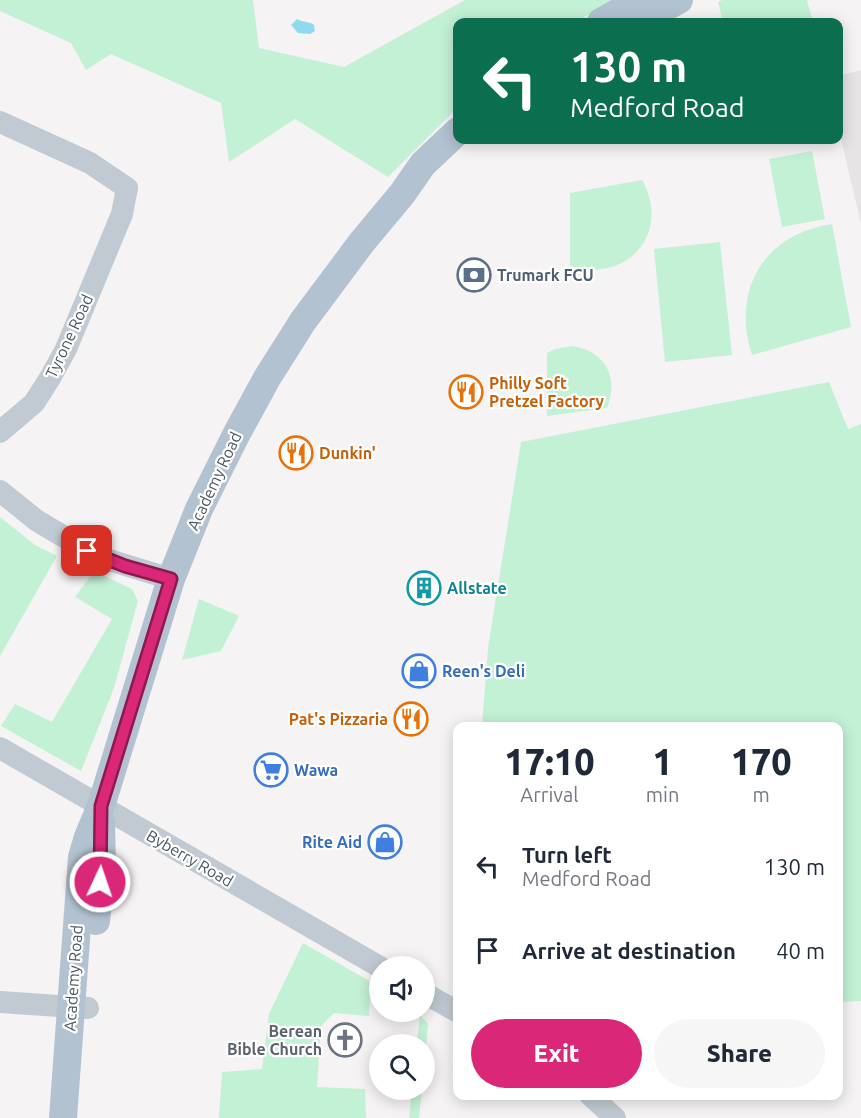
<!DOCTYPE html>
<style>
body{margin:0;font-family:Ubuntu,sans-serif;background:#f6f6f7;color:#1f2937;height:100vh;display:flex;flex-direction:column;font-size:22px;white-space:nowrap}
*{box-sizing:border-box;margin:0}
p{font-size:20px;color:#747a83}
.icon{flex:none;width:33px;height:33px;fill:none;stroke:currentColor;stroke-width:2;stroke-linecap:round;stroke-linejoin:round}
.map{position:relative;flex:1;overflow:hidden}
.side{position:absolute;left:453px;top:722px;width:390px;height:378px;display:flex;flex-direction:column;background:#fff;border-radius:12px;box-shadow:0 3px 15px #0003}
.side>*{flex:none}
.hud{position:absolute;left:453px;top:18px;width:390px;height:126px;border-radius:12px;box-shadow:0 3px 15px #0003;background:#0b6e4f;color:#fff;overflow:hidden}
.buttons{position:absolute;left:369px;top:956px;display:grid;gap:12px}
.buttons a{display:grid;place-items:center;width:66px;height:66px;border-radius:50%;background:#fff;box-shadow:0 3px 15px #0003;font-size:30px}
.pin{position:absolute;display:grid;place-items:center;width:51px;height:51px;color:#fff;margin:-26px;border-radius:12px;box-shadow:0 3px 9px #0006}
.me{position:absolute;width:66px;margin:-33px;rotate:3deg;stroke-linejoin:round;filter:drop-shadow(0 0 4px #0008)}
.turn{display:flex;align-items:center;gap:21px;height:126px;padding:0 18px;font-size:27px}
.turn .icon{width:78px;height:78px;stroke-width:2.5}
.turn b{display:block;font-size:42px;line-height:51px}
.eta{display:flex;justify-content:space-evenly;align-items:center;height:102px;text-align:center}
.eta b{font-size:36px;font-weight:800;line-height:42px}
.cta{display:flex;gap:12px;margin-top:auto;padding:12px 18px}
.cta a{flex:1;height:69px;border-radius:36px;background:#db2777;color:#fff;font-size:24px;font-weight:800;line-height:69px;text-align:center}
.cta a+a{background:#f6f6f7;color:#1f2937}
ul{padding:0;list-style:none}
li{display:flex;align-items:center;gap:18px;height:84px;padding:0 18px}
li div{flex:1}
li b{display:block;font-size:22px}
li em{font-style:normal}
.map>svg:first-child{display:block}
.education{fill:#e6e4e5}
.green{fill:#c3f1d5}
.water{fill:#90daee}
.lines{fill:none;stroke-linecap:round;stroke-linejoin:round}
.minor{stroke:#c1cad2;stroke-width:22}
.major{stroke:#b3c2d1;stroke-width:28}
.route-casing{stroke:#8e194d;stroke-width:15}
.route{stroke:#db2777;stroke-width:10}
.labels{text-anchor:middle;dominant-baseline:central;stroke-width:4.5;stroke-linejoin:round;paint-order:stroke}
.service-label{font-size:16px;font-weight:bold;fill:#4e5e75;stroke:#fff;text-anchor:start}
.street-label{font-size:16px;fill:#4a5661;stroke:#fff}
.food-label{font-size:16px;font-weight:bold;fill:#c56008;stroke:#fff;text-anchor:start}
.culture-label{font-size:16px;font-weight:bold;fill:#0d838f;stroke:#fff;text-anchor:start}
.shop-label{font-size:16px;font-weight:bold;fill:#366cbe;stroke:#fff;text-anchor:start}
.worship-label{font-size:16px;font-weight:bold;fill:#5b616d;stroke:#fff;text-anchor:end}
</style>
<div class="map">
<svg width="861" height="1118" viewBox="0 0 861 1118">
<rect width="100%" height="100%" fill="#f5f3f3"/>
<!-- education -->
<path class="education" d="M861 70V224L838 126 839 76Z"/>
<!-- green -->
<path class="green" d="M0 0H253L259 48 344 67 465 0H613L576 22H458L457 108 388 177 295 119 229 162 221 103 111 54 86 70 71 43 0 11Z
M722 0H807L813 22H723L718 2Z
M812 151 825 219 782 227 769 159Z
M642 180C672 233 627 284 570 266V193Z
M832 224 851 327 752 355C731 290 764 234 832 224Z
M720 242 732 355 665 362 654 249Z
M573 346C606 352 619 377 607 408L547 416V353L555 349Z
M829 382 848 429 861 424V1001L839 1002 838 726H482L488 648 521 442Z
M0 517 35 545 57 556 0 656Z
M94 571 132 589 138 601 114 688 81 771 1 726 15 704 52 722 112 619 75 597Z
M199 599 239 616 221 651 182 660Z
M303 943 371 982 369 1016 334 1013 321 1026 317 1087 365 1089 366 1118H219L222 1072 262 1069 269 1014Z
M420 1015 428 1024 425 1059 424 1044H417Z
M412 1089H422L419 1118H409Z"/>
<!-- water -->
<path class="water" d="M297 19C303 23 310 21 314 25L315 31 310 34 298 33 291 25Z"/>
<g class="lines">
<!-- minor -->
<path class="minor" d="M0 122 90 163 127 188 122 214 66 349 50 378 34 403 0 432
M0 491 36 520 96 556 171 579
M0 748 380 967
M424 993 458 1012
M0 1002 88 1008
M590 1095 615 1118"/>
<!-- major -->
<path class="major" d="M601 22 640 0
M638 22 679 0
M96 921 102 865 101 823
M63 1118 82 857 88 837 101 806 171 579 199 509 236 435 267 378 303 321 362 242 402 194 423 164 458 131"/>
</g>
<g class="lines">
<!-- route casing -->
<g class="route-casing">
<path id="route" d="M87 551 125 566 171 579 101 806 100 882"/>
</g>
<!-- route -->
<use href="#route" class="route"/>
</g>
<!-- icons -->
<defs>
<g id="bank-ring" transform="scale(1.725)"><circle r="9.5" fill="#fff" stroke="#5c6f8a" stroke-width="1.5"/><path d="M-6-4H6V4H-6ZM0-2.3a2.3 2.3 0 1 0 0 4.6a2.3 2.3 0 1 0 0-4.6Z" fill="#5c6f8a"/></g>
<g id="restaurant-ring" transform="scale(1.725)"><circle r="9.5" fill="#fff" stroke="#e8710a" stroke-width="1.5"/><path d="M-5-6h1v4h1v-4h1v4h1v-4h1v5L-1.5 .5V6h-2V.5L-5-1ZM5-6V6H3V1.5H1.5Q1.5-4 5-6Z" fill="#e8710a"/></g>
<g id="building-ring" transform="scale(1.725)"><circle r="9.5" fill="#fff" stroke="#0f9aa8" stroke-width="1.5"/><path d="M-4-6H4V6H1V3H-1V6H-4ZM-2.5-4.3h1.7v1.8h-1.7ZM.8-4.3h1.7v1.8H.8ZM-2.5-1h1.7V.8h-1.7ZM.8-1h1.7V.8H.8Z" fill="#0f9aa8"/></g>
<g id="shop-ring" transform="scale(1.725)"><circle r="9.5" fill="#fff" stroke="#3f7fe0" stroke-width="1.5"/><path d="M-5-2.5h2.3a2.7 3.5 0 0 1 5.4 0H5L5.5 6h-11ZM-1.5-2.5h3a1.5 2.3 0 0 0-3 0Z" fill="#3f7fe0"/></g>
<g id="supermarket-ring" transform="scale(1.725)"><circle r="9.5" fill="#fff" stroke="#3f7fe0" stroke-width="1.5"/><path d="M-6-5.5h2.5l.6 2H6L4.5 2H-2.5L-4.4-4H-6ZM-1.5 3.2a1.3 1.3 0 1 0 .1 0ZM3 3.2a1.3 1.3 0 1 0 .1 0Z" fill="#3f7fe0"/></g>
<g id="church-ring" transform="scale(1.725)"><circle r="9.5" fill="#fff" stroke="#6b7280" stroke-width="1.5"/><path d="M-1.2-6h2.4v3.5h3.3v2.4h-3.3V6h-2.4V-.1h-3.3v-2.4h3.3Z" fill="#6b7280"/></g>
</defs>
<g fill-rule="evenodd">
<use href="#bank-ring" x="474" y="275"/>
<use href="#restaurant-ring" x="466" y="392"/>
<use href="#restaurant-ring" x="296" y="453"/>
<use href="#building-ring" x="424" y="588"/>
<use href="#shop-ring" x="419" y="671"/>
<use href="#restaurant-ring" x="411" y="719"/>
<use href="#supermarket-ring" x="271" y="770"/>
<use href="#shop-ring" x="385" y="842"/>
<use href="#church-ring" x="345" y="1040"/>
</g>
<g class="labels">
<!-- service labels -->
<g class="service-label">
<text x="497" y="275">Trumark FCU</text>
</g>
<!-- street labels -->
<g class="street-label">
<text transform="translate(69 336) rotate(-65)">Tyrone Road</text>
<text transform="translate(214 481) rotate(-65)">Academy Road</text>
<text transform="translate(190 858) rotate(30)">Byberry Road</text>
<text transform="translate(73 978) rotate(-86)">Academy Road</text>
</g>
<!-- food labels -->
<g class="food-label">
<text x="489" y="383">Philly Soft<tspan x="489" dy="18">Pretzel Factory</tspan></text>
<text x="319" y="453">Dunkin'</text>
<text x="388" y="719" text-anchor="end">Pat's Pizzaria</text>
</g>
<!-- culture labels -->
<g class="culture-label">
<text x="447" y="588">Allstate</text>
</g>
<!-- shop labels -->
<g class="shop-label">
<text x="442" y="671">Reen's Deli</text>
<text x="294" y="770">Wawa</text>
<text x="362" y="842" text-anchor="end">Rite Aid</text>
</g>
<!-- worship labels -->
<g class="worship-label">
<text x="322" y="1031">Berean<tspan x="322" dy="18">Bible Church</tspan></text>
</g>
</g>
</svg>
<div class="buttons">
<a><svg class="icon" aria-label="sound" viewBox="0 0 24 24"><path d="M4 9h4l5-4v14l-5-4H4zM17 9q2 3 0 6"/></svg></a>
<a><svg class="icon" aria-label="search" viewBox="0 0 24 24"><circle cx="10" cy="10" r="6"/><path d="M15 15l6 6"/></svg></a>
</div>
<div class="pin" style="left:87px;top:551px;background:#d93025"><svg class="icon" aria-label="arrive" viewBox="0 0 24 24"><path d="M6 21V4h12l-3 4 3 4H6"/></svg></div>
<svg class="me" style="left:100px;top:882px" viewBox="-20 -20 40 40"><circle r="17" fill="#db2777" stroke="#fff" stroke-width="3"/><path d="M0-11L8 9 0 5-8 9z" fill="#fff"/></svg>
<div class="hud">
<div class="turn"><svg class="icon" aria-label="left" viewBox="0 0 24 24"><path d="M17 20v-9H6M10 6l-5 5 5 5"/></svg><div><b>130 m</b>Medford Road</div></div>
</div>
<section class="side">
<div class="eta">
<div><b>17:10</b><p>Arrival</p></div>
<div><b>1</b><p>min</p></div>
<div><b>170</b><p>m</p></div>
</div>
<ul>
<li><svg class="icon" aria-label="left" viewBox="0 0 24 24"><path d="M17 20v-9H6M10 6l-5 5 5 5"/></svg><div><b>Turn left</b><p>Medford Road</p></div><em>130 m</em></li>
<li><svg class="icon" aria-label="arrive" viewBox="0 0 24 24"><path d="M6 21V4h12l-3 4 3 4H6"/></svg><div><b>Arrive at destination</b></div><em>40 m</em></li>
</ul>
<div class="cta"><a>Exit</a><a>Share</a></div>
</section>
</div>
